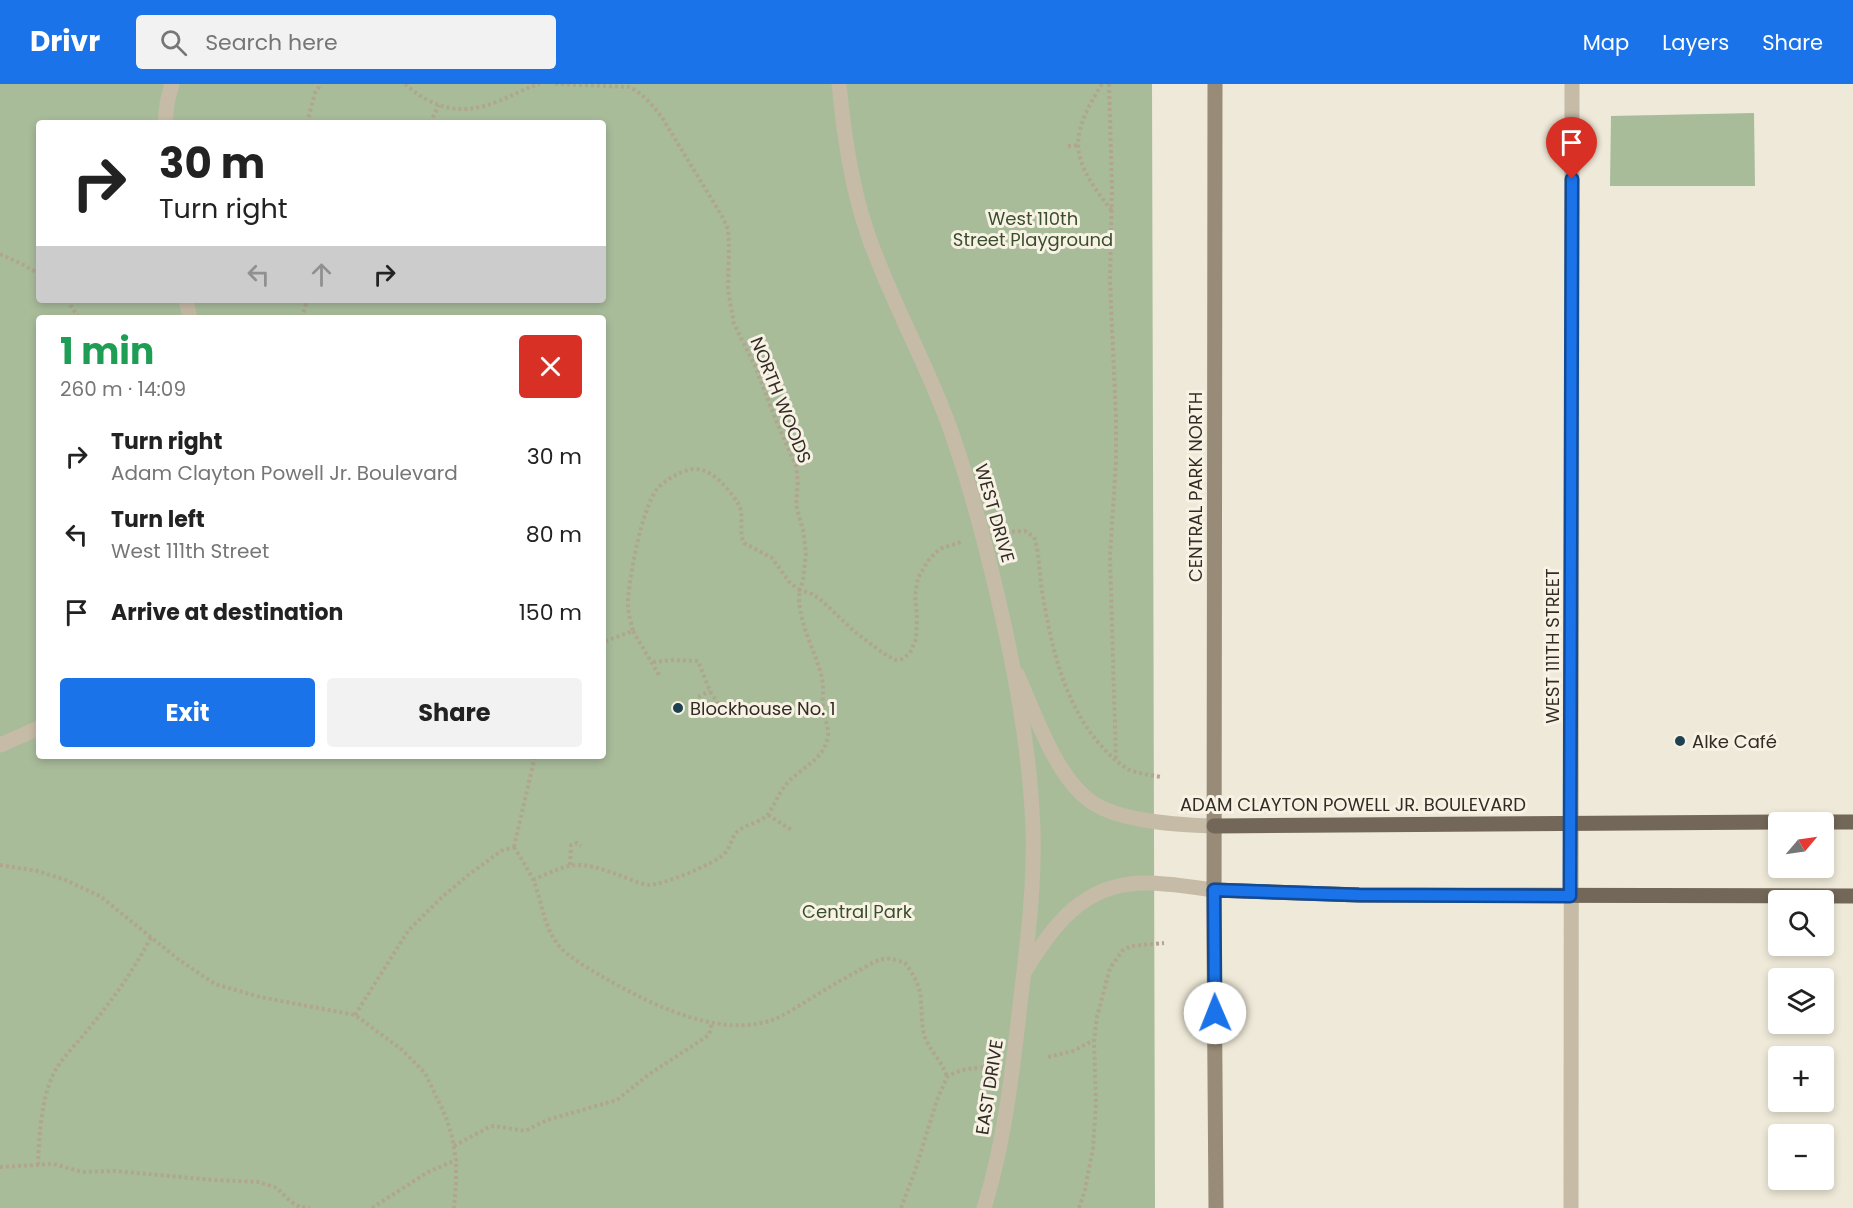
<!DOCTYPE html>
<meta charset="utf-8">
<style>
body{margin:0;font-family:Poppins,sans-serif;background:#f2f2f2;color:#222;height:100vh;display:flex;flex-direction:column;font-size:22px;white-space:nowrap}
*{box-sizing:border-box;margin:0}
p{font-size:20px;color:#767676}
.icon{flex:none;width:33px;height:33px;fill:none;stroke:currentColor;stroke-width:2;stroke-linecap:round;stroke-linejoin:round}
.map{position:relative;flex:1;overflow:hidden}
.side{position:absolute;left:36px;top:231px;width:570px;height:444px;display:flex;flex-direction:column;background:#fff;border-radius:6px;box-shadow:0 3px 9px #0003}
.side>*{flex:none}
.banner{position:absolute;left:36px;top:36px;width:570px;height:183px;border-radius:6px;box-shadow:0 3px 9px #0003;background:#fff;color:#222;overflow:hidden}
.needle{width:39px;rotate:61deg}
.fabs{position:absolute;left:1768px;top:728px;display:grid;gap:12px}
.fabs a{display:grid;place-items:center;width:66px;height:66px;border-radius:6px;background:#fff;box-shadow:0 3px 9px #0003;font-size:30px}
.pin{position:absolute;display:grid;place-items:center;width:51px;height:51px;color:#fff;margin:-62px -26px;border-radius:50% 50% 50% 0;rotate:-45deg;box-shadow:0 0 6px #0007}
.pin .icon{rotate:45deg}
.me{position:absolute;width:66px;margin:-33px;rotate:359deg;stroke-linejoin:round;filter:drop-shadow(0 0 4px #0008)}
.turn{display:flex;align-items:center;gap:21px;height:126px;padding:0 24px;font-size:27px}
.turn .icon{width:78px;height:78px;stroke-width:2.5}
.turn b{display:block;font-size:42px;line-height:51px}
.lanes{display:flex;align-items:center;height:57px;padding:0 24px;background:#0003;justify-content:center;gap:30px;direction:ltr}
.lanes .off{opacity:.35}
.round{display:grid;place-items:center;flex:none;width:63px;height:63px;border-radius:6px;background:#f2f2f2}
.overview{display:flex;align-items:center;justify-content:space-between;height:102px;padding:0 24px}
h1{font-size:36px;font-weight:700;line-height:45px;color:#1e9e55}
.button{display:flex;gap:12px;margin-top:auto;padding:12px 24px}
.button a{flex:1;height:69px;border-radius:6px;background:#1a73e8;color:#fff;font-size:24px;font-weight:700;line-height:69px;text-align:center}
.button a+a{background:#f2f2f2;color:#222}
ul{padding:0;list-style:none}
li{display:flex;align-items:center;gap:18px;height:78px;padding:0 24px}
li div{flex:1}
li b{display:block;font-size:22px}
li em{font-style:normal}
header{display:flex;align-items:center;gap:36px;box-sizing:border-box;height:84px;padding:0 30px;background:#1a73e8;color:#fff}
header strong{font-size:28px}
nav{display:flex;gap:33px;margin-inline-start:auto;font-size:21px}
.search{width:420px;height:54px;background:#f2f2f2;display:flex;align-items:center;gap:15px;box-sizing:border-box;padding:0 21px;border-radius:6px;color:#767676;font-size:22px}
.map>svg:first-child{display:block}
.green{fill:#a8bc9a;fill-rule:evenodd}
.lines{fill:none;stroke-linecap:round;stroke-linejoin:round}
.path{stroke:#b0a690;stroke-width:4;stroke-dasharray:3 3;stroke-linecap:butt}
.service{stroke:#c5bba6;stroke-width:15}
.pedestrian{stroke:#c5bba6;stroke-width:15}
.minor{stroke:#c5bba6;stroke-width:15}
.secondary{stroke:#988b77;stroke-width:15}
.primary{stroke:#726758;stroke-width:15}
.route-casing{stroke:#114b97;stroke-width:15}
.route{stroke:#1a73e8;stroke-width:10}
.poi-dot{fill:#1f414f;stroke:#f7f2e4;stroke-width:2}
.labels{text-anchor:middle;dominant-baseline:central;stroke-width:6;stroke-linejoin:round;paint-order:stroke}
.park-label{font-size:18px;fill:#394e2c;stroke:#f7f2e4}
.street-label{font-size:18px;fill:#322c26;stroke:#f7f2e4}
.poi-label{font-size:18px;fill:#322c26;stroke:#f7f2e4;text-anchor:start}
</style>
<header>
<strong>Drivr</strong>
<div class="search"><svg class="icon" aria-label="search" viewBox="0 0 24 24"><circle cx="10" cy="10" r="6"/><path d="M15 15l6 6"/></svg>Search here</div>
<nav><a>Map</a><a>Layers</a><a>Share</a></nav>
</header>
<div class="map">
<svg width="1853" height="1124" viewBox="0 0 1853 1124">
<rect width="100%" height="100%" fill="#eee9d8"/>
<!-- green -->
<path class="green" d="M0 0H1152L1155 1124H0ZM39 39H603V216H39ZM39 234H603V672H39Z
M1754 29 1755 102H1610L1611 32Z"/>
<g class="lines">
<!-- path -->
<path class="path" d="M405 0C434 25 461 32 496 18 511 13 524 4 540 0
M555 0 629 3C642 8 655 24 663 35L723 134 728 145 729 162 728 206 734 240 755 282 777 339 796 382 798 397 796 421 803 446 806 469 803 496 800 506 812 510 820 515 855 548 883 569 895 576 902 575 910 569 916 555 917 532 915 512 918 494 928 477 935 469 942 464 961 458
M1102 0C1066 57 1072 76 1112 127
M1109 0 1112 103 1110 197 1116 333V378L1110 472 1116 677
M307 39 315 9 321 0
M430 39 439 21
M1068 62 1079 61
M0 170 22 180 39 190
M67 216 79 234
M302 234 307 216
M1006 448 1025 447 1034 453C1040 470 1039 490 1042 507 1051 560 1062 613 1096 656 1106 667 1116 679 1130 686 1140 690 1151 691 1161 693
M633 547 659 591
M653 578 673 576 698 577 710 607 726 633
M698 613 710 607
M768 731 793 747
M514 763C522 776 531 789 536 803 543 824 544 843 559 862 571 875 588 884 603 893 650 920 720 956 775 935 786 930 797 923 807 917 824 906 841 896 858 887 866 883 874 877 883 875 890 873 898 877 905 879 914 891 921 903 921 918 922 930 921 944 926 956 932 969 943 979 947 993
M514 763 535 672
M0 781 37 787 63 795 100 812 178 875 215 900 260 913 355 931 401 965 425 989 446 1033 452 1053 456 1076V1099L454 1124
M570 781 571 761 577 759 581 762
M533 796C573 778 576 776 619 791 628 794 639 800 649 801 663 801 714 780 724 770 731 764 731 753 738 747 746 740 763 738 769 729 775 720 778 710 785 702 799 683 824 678 828 652 829 642 824 635 823 625 822 615 824 604 822 594 816 567 795 534 800 506L790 499 772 474 744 459C738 446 745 431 738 419 727 403 709 380 688 386 676 390 665 396 657 405 642 424 627 500 628 524 629 532 631 539 633 547L603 558
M355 931 408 847 441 814 467 792 501 767 514 763
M1048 973 1073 967 1094 956
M454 1062 489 1043 494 1042 525 1047 547 1036 617 1016 648 991 709 951 712 938
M38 1081C39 1054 41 1016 53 991 61 974 75 962 86 948 111 918 133 888 151 853
M0 1083 53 1080 83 1088 115 1087 213 1096 259 1098 277 1104 291 1118 300 1123 310 1124
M372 1124 428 1088 456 1076
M901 1124 915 1087 937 1016 947 993 956 988 967 985 987 983 991 980
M1079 1124 1085 1106 1093 1064 1096 1020 1094 956 1097 933 1110 884 1123 866 1131 862 1164 859"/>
<!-- service -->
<path class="service" d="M1017 590C1035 629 1056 695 1093 719 1122 738 1180 741 1214 742
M1025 887C1053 842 1082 801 1141 799 1165 798 1190 803 1214 806"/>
<!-- pedestrian -->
<path class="pedestrian" d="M839 0C844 50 851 101 867 148 890 216 927 279 951 347 970 401 985 458 998 514 1016 590 1030 667 1033 744 1035 806 1026 868 1019 930 1012 992 1003 1064 984 1124
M165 39 167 19 172 0
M186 216 190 234
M0 661 39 644"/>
<!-- minor -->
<path class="minor" d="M1571 1124 1572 0"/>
<!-- secondary -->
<path class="secondary" d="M1215 0 1214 860 1216 1124"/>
<!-- primary -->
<path class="primary" d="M1824 738H1853
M1214 742 1779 738
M1214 806 1359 811 1853 812"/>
</g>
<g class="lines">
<!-- route casing -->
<g class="route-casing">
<path id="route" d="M1215 929 1214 806 1359 811 1570 812 1572 95"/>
</g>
<!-- route -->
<use href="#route" class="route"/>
</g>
<!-- markers -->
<g class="poi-dot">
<circle cx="678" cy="624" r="6"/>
<circle cx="1680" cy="657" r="6"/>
</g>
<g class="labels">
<!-- park labels -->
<g class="park-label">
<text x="1033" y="134">West 110th<tspan x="1033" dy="21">Street Playground</tspan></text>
<text x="857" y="827">Central Park</text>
</g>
<!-- street labels -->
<g class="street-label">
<text transform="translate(781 316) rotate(68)">NORTH WOODS</text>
<text transform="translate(1195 403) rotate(-90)">CENTRAL PARK NORTH</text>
<text transform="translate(995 429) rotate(74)">WEST DRIVE</text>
<text transform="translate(1552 562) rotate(-90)">WEST 111TH STREET</text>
<text x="1353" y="720">ADAM CLAYTON POWELL JR. BOULEVARD</text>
<text transform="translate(989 1003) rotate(-81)">EAST DRIVE</text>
</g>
<!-- poi labels -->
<g class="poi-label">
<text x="690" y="624">Blockhouse No. 1</text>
<text x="1692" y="657">Alke Café</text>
</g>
</g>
</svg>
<div class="fabs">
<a><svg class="needle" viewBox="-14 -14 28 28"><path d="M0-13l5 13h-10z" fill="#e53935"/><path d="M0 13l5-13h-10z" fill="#767676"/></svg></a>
<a><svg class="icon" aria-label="search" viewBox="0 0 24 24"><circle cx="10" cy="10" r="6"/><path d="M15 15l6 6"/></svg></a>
<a><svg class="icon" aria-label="layers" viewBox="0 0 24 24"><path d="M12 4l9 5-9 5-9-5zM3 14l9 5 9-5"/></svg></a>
<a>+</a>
<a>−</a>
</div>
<div class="pin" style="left:1572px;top:95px;background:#d93025"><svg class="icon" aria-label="arrive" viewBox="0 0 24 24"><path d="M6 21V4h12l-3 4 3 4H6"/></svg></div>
<svg class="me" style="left:1215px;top:929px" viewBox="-20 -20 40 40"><circle r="19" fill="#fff"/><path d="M0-13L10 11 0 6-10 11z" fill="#1a73e8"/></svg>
<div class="banner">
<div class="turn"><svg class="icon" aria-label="right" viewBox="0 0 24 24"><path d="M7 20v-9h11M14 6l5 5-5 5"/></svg><div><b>30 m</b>Turn right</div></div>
<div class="lanes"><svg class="icon off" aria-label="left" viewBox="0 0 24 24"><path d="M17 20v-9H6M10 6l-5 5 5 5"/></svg><svg class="icon off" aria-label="ahead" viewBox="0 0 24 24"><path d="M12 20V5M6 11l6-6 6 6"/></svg><svg class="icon" aria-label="right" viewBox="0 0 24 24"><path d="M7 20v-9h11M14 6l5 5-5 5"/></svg></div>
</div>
<section class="side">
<div class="overview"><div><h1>1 min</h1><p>260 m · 14:09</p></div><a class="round" style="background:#d93025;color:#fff"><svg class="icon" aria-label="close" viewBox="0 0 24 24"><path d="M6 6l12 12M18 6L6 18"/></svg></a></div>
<ul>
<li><svg class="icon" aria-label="right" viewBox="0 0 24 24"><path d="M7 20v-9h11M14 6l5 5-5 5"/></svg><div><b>Turn right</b><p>Adam Clayton Powell Jr. Boulevard</p></div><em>30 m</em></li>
<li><svg class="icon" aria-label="left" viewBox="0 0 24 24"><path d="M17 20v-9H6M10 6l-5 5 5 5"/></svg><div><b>Turn left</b><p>West 111th Street</p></div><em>80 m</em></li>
<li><svg class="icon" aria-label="arrive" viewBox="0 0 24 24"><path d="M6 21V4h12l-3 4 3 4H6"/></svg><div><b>Arrive at destination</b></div><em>150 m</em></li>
</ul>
<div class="button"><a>Exit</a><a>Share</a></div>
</section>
</div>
